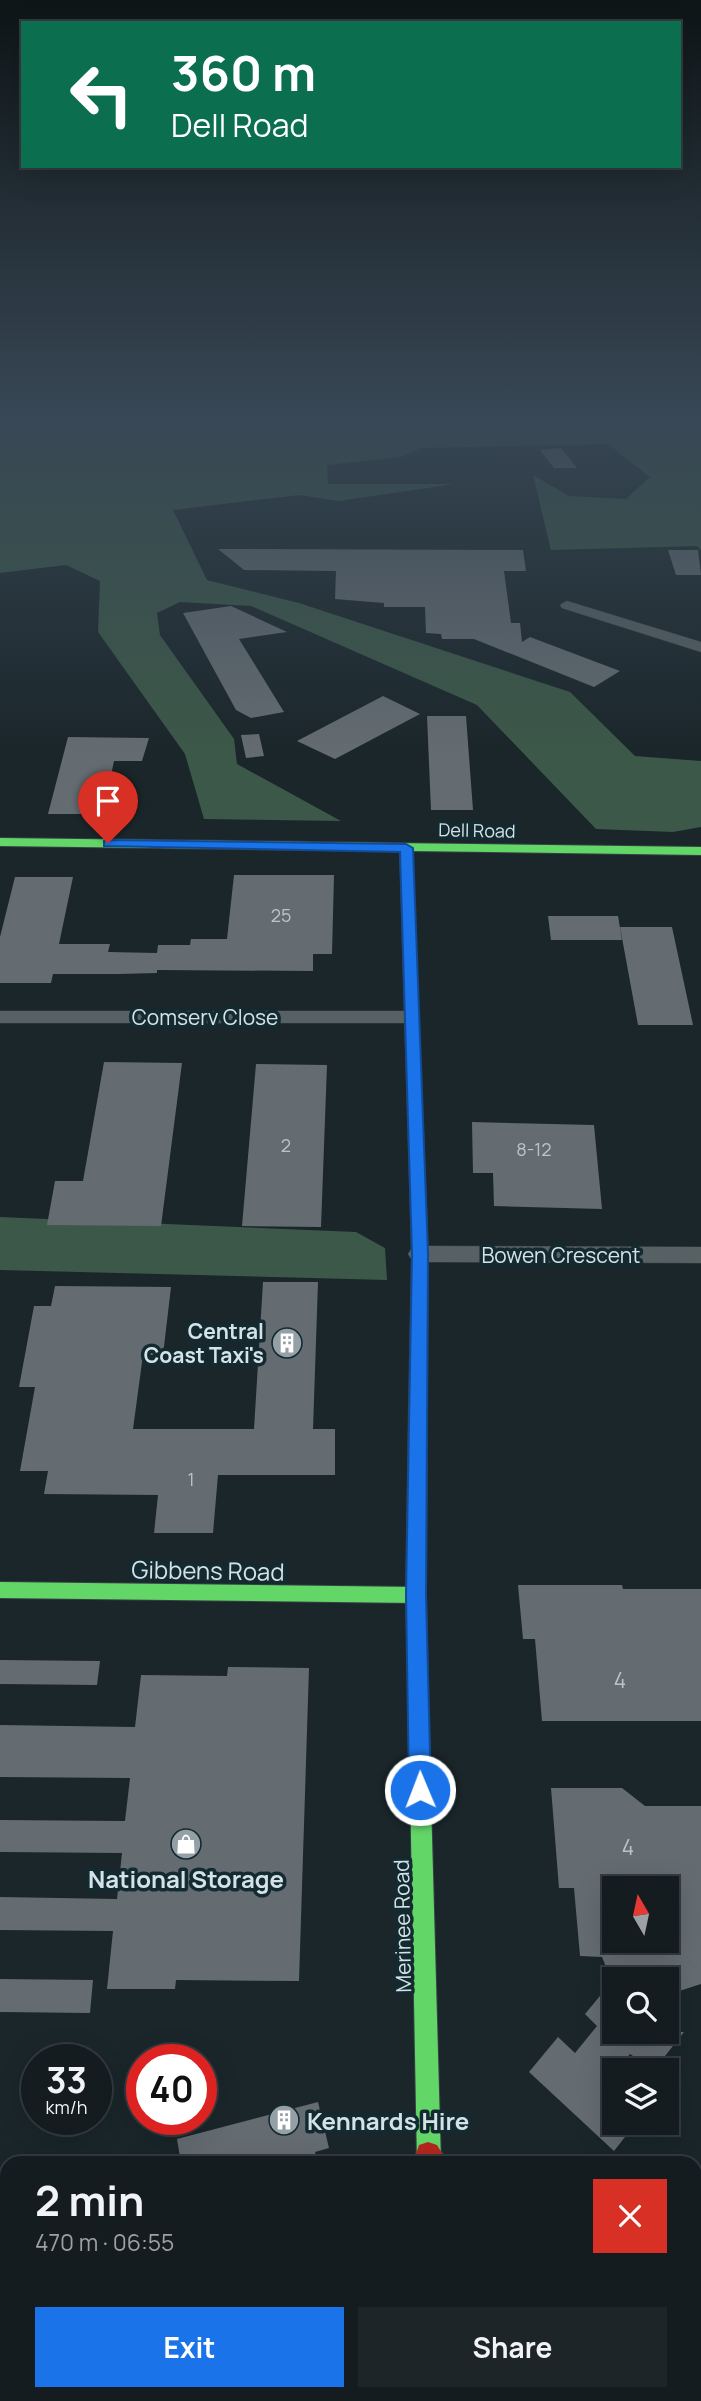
<!DOCTYPE html>
<meta charset="utf-8">
<style>
body{margin:0;font-family:Manrope,sans-serif;background:#1d2529;color:#f1f3f6;height:100vh;display:flex;flex-direction:column;font-size:26px;white-space:nowrap}
*{box-sizing:border-box;margin:0}
p{font-size:23px;color:#9da1a5}
.icon{flex:none;width:38px;height:38px;fill:none;stroke:currentColor;stroke-width:2;stroke-linecap:round;stroke-linejoin:round}
.map{position:relative;flex:1;overflow:hidden}
.sheet{position:absolute;left:0px;top:2156px;width:702px;height:245px;display:flex;flex-direction:column;background:#141c20;border-radius:21px 21px 0 0;box-shadow:0 7px 28px #0002,0 0 0 2px #333a3e}
.sheet>*{flex:none}
.guide{position:absolute;left:21px;top:21px;width:660px;height:147px;border-radius:0px;box-shadow:0 7px 28px #0002,0 0 0 2px #333a3e;background:#0b6e4f;color:#fff;overflow:hidden}
.needle{width:46px;rotate:351deg}
.controls{position:absolute;left:602px;top:1876px;display:grid;gap:14px}
.controls a{display:grid;place-items:center;width:77px;height:77px;border-radius:0px;background:#141c20;box-shadow:0 7px 28px #0002,0 0 0 2px #333a3e;font-size:35px}
.speed{position:absolute;left:21px;top:2044px;display:flex;gap:14px;font-size:35px;font-weight:700;text-align:center}
.speed>*{display:grid;place-content:center;width:91px;height:91px;border-radius:50%;background:#141c20;box-shadow:0 7px 28px #0002,0 0 0 2px #333a3e;line-height:1}
.speed small{font-size:18px;font-weight:400}
.speed .limit{border:10px solid #d22;background:#fff;color:#111}
.pin{position:absolute;display:grid;place-items:center;width:60px;height:60px;color:#fff;margin:-72px -30px;border-radius:50% 50% 50% 0;rotate:-45deg;box-shadow:0 0 7px #0007}
.pin .icon{rotate:45deg}
.me{position:absolute;width:77px;margin:-38px;rotate:359deg;stroke-linejoin:round;filter:drop-shadow(0 0 5px #0008)}
.turn{display:flex;align-items:center;gap:24px;height:147px;padding:0 35px;font-size:32px}
.turn .icon{width:91px;height:91px;stroke-width:2.5}
.turn b{display:block;font-size:49px;line-height:60px}
.round{display:grid;place-items:center;flex:none;width:74px;height:74px;border-radius:0px;background:#1d2529}
.headline{display:flex;align-items:center;justify-content:space-between;height:119px;padding:0 35px}
h1{font-size:42px;font-weight:700;line-height:52px}
.button{display:flex;gap:14px;margin-top:auto;padding:14px 35px}
.button a{flex:1;height:80px;border-radius:0px;background:#1a73e8;color:#fff;font-size:28px;font-weight:700;line-height:80px;text-align:center}
.button a+a{background:#1d2529;color:#f1f3f6}
.map>svg:first-child{display:block}
.forest{fill:#3c5848}
.building{fill:#646c71;fill-rule:evenodd}
.lines{fill:none;stroke-linecap:round;stroke-linejoin:round}
.street-casing{stroke:#374145;stroke-width:1}
.fast-casing{stroke:#374145;stroke-width:2}
.slow-casing{stroke:#374145;stroke-width:2}
.jam-casing{stroke:#374145;stroke-width:2}
.street{fill:#576063;fill-rule:evenodd}
.fast{fill:#63d668;fill-rule:evenodd}
.slow{fill:#ff974d;fill-rule:evenodd}
.jam{fill:#b3261e;fill-rule:evenodd}
.route{fill:#1a73e8;stroke:#114b97;stroke-width:2}
.labels{text-anchor:middle;dominant-baseline:central;stroke-width:7;stroke-linejoin:round;paint-order:stroke}
.far-street-label{font-size:18px;fill:#d5e2e7;stroke:#132a31}
.number-label{font-size:18px;fill:#b9c4ca}
.street-label{font-size:21px;fill:#d5e2e7;stroke:#132a31}
.poi-label{font-size:21px;font-weight:bold;fill:#d5e2e7;stroke:#132a31;text-anchor:end}
.near-number-label{font-size:21px;fill:#b9c4ca}
.near-street-label{font-size:24px;fill:#d5e2e7;stroke:#132a31}
.near-poi-label{font-size:24px;font-weight:bold;fill:#d5e2e7;stroke:#132a31}
</style>
<div class="map">
<svg width="701" height="2401" viewBox="0 0 701 2401">
<rect width="100%" height="100%" fill="#1a262a"/>
<!-- forest -->
<path class="forest" d="M0 415H701V550L697 546 551 550 533 475 569 496 626 499 650 477 608 444 421 448 400 457 327 465 328 484H454L339 501 299 495 173 510 207 580 299 603 570 692 635 756 701 761V827L673 832 596 829 477 705 251 606 180 602 157 613 160 635 234 739 237 764 341 821 204 819 185 754 98 632 100 581 66 565 0 573Z
M0 1217 356 1232 385 1248 387 1280 0 1270Z"/>
<!-- building -->
<path class="building" d="M561 448 577 468H554L540 450Z
M218 549 523 550 526 571H504L511 623H520L522 642 530 637 620 671 594 687 474 639H442L441 634 426 633 425 607H384V603L335 599 336 571 244 570Z
M668 550H698L701 575H676Z
M231 606 287 632 239 639 284 712 251 718 236 710 183 613Z
M383 696 420 714 335 759 297 741Z
M427 716H466L473 810H431Z
M259 734 264 756 246 758 241 735Z
M68 737 149 738 142 761H114L103 814H48Z
M234 875H334L332 954H313V971L157 970V973L119 974H53L51 983H0V937L15 877H73L59 944H110L108 952 157 953 158 945H190L191 939H227Z
M548 916H618L622 940H551Z
M620 927H672L693 1025H638Z
M104 1062 182 1063 161 1226 47 1225 55 1181H83Z
M256 1064 327 1065 321 1227 242 1226Z
M472 1122 594 1125 602 1209 494 1206 493 1173H473Z
M263 1282H318L313 1429H335V1475H218L213 1533H154L158 1495 44 1494 48 1471H20L35 1387H19L34 1306H51L55 1286 171 1287 163 1355H143L133 1429H254Z
M518 1585H622L623 1589H701V1721H542L535 1639H523Z
M0 1660 100 1661 97 1685 0 1684Z
M228 1667 309 1668 299 1981 176 1980 175 1989H107L113 1931 0 1930V1897L117 1899 122 1853 0 1852V1820L125 1821 130 1778 0 1777V1725L135 1727 141 1675 227 1676Z
M551 1788H622L645 1806H701V1984L667 1995V1979H614V2032H684L654 2070 630 2054 606 2085 614 2092V2123H636L614 2151 529 2072 558 2037 575 2053 597 2026 585 2014 614 1979H611L602 1957 580 1956 574 1888H559ZM614 1888H667V1941H614Z
M0 1979 93 1980 90 2013 0 2012Z
M318 2102 329 2148 315 2152 318 2163H181L177 2139Z"/>
<g class="lines">
<!-- street casing -->
<g class="street-casing">
<path id="street" d="M567 601 701 642V652L562 608 560 605Z
M0 1011H410L420 1017 410 1023H0Z
M420 1246 701 1247V1263L420 1262 412 1260 408 1254 412 1248Z"/>
</g>
<!-- fast casing -->
<g class="fast-casing">
<path id="fast" d="M0 838 701 847V855L412 851 428 1254 427 1402 424 1407 418 1409 412 1407 409 1402 412 1254 400 851 0 846Z
M0 1582 416 1587 423 1589 426 1595 423 1601 416 1603 0 1598Z
M419 1719 426 1721 429 1728 441 2163H417L409 1728 412 1721Z
M701 2208V2234L695 2236V2211Z
M701 2259V2285L695 2287V2261Z
M141 2394H184L181 2401H138Z
M267 2394H314L311 2401H264Z"/>
</g>
<!-- slow casing -->
<g class="slow-casing">
<path id="slow" d="M418 1395 424 1397 427 1402 426 1595 429 1728 426 1735 419 1737 412 1735 409 1728 406 1595 409 1402 412 1397Z"/>
</g>
<!-- jam casing -->
<g class="jam-casing">
<path id="jam" d="M428 2142 437 2145 448 2163H420L416 2154 419 2145Z"/>
</g>
<!-- street -->
<use href="#street" class="street"/>
<!-- fast -->
<use href="#fast" class="fast"/>
<!-- slow -->
<use href="#slow" class="slow"/>
<!-- jam -->
<use href="#jam" class="jam"/>
</g>
<!-- sky -->
<linearGradient id="sky" x2="0" y2="1"><stop stop-color="#0e1517"/><stop offset="0.55" stop-color="#384755"/><stop offset="1" stop-color="#384755" stop-opacity="0"/></linearGradient>
<rect width="701" height="752" fill="url(#sky)"/>
<!-- route -->
<path class="route" d="M108 840 406 844 413 848 428 1254 426 1595 431 1790 428 1797 420 1800 413 1797 409 1790 406 1595 412 1254 400 852 104 846V841Z"/>
<!-- icons -->
<defs>
<g id="building-disc" transform="scale(1.575)"><circle r="9.5" fill="#94a0a5" stroke="#132a31"/><path d="M-4-6H4V6H1V3H-1V6H-4ZM-2.5-4.3h1.7v1.8h-1.7ZM.8-4.3h1.7v1.8H.8ZM-2.5-1h1.7V.8h-1.7ZM.8-1h1.7V.8H.8Z" fill="#fff"/></g>
<g id="shop-disc" transform="scale(1.575)"><circle r="9.5" fill="#94a0a5" stroke="#132a31"/><path d="M-5-2.5h2.3a2.7 3.5 0 0 1 5.4 0H5L5.5 6h-11ZM-1.5-2.5h3a1.5 2.3 0 0 0-3 0Z" fill="#fff"/></g>
</defs>
<g fill-rule="evenodd">
<use href="#building-disc" x="287" y="1343"/>
<use href="#shop-disc" x="186" y="1844"/>
<use href="#building-disc" x="284" y="2120"/>
</g>
<g class="labels">
<!-- far-street labels -->
<g class="far-street-label">
<text transform="translate(477 830) rotate(1)">Dell Road</text>
</g>
<!-- number labels -->
<g class="number-label">
<text x="281" y="915">25</text>
<text x="286" y="1145">2</text>
<text x="534" y="1149">8-12</text>
<text x="191" y="1479">1</text>
</g>
<!-- street labels -->
<g class="street-label">
<text x="205" y="1017">Comserv Close</text>
<text x="561" y="1255">Bowen Crescent</text>
<text transform="translate(402 1926) rotate(-91)">Merinee Road</text>
</g>
<!-- poi labels -->
<g class="poi-label">
<text x="264" y="1331">Central<tspan x="264" dy="24">Coast Taxi's</tspan></text>
</g>
<!-- near-number labels -->
<g class="near-number-label">
<text x="620" y="1680">4</text>
<text x="628" y="1847">4</text>
</g>
<!-- near-street labels -->
<g class="near-street-label">
<text transform="translate(208 1570) rotate(1)">Gibbens Road</text>
</g>
<!-- near-poi labels -->
<g class="near-poi-label">
<text x="186" y="1878">National Storage</text>
<text x="307" y="2120" text-anchor="start">Kennards Hire</text>
</g>
</g>
</svg>
<div class="controls">
<a><svg class="needle" viewBox="-14 -14 28 28"><path d="M0-13l5 13h-10z" fill="#e53935"/><path d="M0 13l5-13h-10z" fill="#9da1a5"/></svg></a>
<a><svg class="icon" aria-label="search" viewBox="0 0 24 24"><circle cx="10" cy="10" r="6"/><path d="M15 15l6 6"/></svg></a>
<a><svg class="icon" aria-label="layers" viewBox="0 0 24 24"><path d="M12 4l9 5-9 5-9-5zM3 14l9 5 9-5"/></svg></a>
</div>
<div class="speed"><div>33<small>km/h</small></div><div class="limit">40</div></div>
<div class="pin" style="left:108px;top:843px;background:#d93025"><svg class="icon" aria-label="arrive" viewBox="0 0 24 24"><path d="M6 21V4h12l-3 4 3 4H6"/></svg></div>
<svg class="me" style="left:420px;top:1790px" viewBox="-20 -20 40 40"><circle r="17" fill="#1a73e8" stroke="#fff" stroke-width="3"/><path d="M0-11L8 9 0 5-8 9z" fill="#fff"/></svg>
<div class="guide">
<div class="turn"><svg class="icon" aria-label="left" viewBox="0 0 24 24"><path d="M17 20v-9H6M10 6l-5 5 5 5"/></svg><div><b>360 m</b>Dell Road</div></div>
</div>
<section class="sheet">
<div class="headline"><div><h1>2 min</h1><p>470 m · 06:55</p></div><a class="round" style="background:#d93025;color:#fff"><svg class="icon" aria-label="close" viewBox="0 0 24 24"><path d="M6 6l12 12M18 6L6 18"/></svg></a></div>
<div class="button"><a>Exit</a><a>Share</a></div>
</section>
</div>
